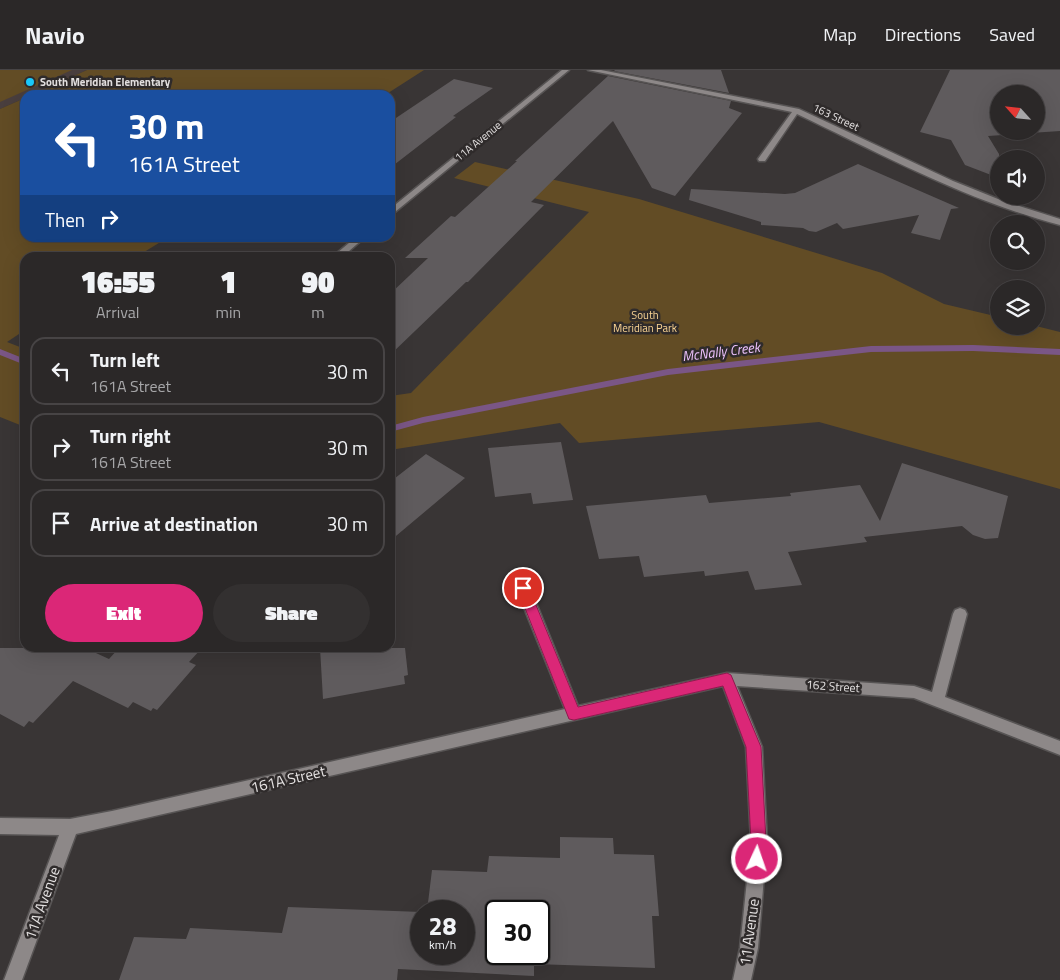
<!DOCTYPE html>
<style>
body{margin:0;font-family:"Titillium Web",sans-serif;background:#333030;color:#f1f3f6;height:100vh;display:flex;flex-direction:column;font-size:19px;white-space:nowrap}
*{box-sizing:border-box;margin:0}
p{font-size:16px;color:#a6a6a8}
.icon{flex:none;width:28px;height:28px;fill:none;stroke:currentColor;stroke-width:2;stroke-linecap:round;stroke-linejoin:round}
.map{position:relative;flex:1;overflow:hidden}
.details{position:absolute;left:20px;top:182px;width:375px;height:400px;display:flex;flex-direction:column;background:#2b2828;border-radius:15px;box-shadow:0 5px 20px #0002,0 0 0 1px #474445}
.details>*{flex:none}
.banner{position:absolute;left:20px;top:20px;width:375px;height:152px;border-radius:15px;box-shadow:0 5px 20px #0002,0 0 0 1px #474445;background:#1a4fa0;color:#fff;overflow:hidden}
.needle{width:32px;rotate:297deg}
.controls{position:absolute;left:990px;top:15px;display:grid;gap:10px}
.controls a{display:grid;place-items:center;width:55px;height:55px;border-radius:50%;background:#2b2828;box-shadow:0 5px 20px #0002,0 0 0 1px #474445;font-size:25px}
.speed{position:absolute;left:410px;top:830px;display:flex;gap:10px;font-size:25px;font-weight:700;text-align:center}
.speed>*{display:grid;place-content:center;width:65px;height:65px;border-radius:50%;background:#2b2828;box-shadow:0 5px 20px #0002,0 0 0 1px #474445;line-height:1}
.speed small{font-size:12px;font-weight:400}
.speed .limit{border:2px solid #111;border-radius:8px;background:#fff;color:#111}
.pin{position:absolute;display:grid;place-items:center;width:42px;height:42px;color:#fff;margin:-21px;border:2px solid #fff;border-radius:50%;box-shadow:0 1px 5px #0007}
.me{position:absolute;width:55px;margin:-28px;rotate:3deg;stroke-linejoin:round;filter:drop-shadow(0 0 4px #0008)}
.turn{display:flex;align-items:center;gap:18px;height:105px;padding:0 25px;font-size:22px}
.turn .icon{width:65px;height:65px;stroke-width:2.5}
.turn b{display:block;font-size:35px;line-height:42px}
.then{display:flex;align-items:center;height:48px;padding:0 25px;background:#0003;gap:10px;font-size:19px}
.eta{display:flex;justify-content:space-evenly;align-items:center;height:85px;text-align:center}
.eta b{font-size:30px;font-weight:800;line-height:35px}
.button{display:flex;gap:10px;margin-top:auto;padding:10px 25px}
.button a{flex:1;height:58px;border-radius:30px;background:#db2777;color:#fff;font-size:20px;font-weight:800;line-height:58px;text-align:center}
.button a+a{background:#333030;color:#f1f3f6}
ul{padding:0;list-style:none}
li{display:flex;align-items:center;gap:15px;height:68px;margin:0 10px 8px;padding:0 15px;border:2px solid #474445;border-radius:15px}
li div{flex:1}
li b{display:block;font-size:19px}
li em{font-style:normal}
header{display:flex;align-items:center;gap:30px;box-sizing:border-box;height:70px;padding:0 25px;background:#2b2828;border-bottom:1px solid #474445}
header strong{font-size:24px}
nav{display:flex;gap:28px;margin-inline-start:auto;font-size:18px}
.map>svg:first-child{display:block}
.built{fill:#493e3e}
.green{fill:#624c25}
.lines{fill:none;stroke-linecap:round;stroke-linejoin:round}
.stream{fill:#7a5686;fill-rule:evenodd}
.building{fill:#5f5b5d;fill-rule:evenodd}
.street-casing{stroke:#575454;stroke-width:3}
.street{fill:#8d8888;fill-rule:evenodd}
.route{fill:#db2777;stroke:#8e194d}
.poi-dot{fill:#1acafc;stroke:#2f2b2b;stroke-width:2}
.labels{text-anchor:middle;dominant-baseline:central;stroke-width:5;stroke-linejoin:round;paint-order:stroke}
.far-poi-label{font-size:11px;font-weight:bold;fill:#e5e2e2;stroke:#2f2b2b;text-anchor:start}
.far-street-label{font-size:11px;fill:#e5e2e2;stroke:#2f2b2b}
.far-park-label{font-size:11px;fill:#fbd594;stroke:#2f2b2b}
.street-label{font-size:12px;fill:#e5e2e2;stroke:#2f2b2b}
.water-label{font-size:14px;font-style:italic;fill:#ecc1fc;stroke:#2f2b2b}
.near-street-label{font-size:15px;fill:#e5e2e2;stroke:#2f2b2b}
</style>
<header>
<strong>Navio</strong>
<nav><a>Map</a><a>Directions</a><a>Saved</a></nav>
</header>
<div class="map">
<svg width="1060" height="910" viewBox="0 0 1060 910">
<rect width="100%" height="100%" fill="#393535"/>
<!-- built -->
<path class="built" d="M0 0H87L32 25H25V28L0 39Z"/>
<!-- green -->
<path class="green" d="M0 0H72L0 32Z
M87 0H424L385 25H32Z
M25 28V168H167L136 187 25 188V260L7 272 25 279V357L0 347V39Z
M475 92 639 129 882 203 944 234 999 247V256H1036L1060 262V419L819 352 579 373 560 353 390 380V326L411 323 589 142 454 108Z"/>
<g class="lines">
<!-- stream -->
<path class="stream" d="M973 275 1060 279V285L973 281 871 282 668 305 423 353 390 362V356L423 347 668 299 871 276Z
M0 279 25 289V295L0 285Z"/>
</g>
<!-- building -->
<path class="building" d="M615 0H721L729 23 614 1Z
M950 0H1060V61L988 66 999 84V108L965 95 951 70 920 62ZM999 24H1036V61H999Z
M608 6 731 31 729 38 742 43 675 126 652 118 613 51 531 132 544 135 468 212H466L390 285V224L428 188H405L451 146 455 147 517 91H515Z
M454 9 493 18 453 46 456 47 390 98V52Z
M858 94 959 138 951 139 940 170 911 163 919 145 843 159 837 153 816 162 809 161 803 158 761 155V152L689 130 691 119 785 124 795 123Z
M561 372 573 430 533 434 531 423 495 427 488 378Z
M426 384 465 408 390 471V412Z
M902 393 1008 426 998 468 985 469 973 465 962 456 864 467 867 472 788 482 802 515 755 520 748 501 705 506 704 501 644 507 639 486 599 489 586 436 706 425 709 433 791 426 790 423 860 415 880 451Z
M0 578H85L109 589 119 578H202L189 592 196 595 157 640 153 638 151 641 133 632 128 638 73 611 33 653 29 651 24 657 0 644Z
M320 578H405L408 605 404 606 405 614 323 629Z
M560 767 613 768 614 784 654 785 659 846H652L655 898 534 894V906L398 899 397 910H119L134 867 186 869 190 858 282 863 288 837 421 842V884H464V841H427L432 800 487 802 489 786 560 788ZM496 841H539V884H496Z"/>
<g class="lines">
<!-- street casing -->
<g class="street-casing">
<path id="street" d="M562 0H569L390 146V139Z
M588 0H601L799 39 953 111 1003 131 1060 149V155C968 131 883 85 797 44L765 91H759L758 89 792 42Z
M355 168H364L341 188H331Z
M523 513 528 514 530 518 578 636 727 603 914 616 932 622 953 544 955 540 960 538 965 540 967 544 945 627 1060 671V685L914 628 737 616 762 677 767 771 758 878 751 910H733L740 878 751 771 746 677 723 616 76 764 22 910H4L59 765 0 764V748L70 749 112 741 565 639 516 518 518 514Z"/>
</g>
<!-- street -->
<use href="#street" class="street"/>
</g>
<!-- route -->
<path class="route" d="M523 513 529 518 578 637 727 603 731 605 761 677 766 771 763 794 757 796 752 794 750 789 751 771 746 677 723 616 574 650 569 649 517 518Z"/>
<!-- markers -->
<circle class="poi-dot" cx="30" cy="12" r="5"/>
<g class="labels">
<!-- far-poi labels -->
<g class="far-poi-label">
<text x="40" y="12">South Meridian Elementary</text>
</g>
<!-- far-street labels -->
<g class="far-street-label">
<text transform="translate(836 47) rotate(25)">163 Street</text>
<text transform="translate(478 71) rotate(-39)">11A Avenue</text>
</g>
<!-- far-park labels -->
<g class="far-park-label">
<text x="645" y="245">South<tspan x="645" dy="13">Meridian Park</tspan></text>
</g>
<!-- street labels -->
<g class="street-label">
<text transform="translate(833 616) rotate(4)">162 Street</text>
</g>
<!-- water labels -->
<g class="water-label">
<text transform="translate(721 281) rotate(-7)">McNally Creek</text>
</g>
<!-- near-street labels -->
<g class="near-street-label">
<text transform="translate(288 709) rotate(-13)">161A Street</text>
<text transform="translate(42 833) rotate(-70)">11A Avenue</text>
<text transform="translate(749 862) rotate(-82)">11 Avenue</text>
</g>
</g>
</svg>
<div class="controls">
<a><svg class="needle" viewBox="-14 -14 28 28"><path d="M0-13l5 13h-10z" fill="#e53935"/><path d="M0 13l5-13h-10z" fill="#a6a6a8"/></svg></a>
<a><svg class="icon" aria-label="sound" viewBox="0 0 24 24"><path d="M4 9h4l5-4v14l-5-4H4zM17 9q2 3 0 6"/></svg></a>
<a><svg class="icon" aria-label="search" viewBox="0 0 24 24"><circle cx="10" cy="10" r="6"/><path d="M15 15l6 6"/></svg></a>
<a><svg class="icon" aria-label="layers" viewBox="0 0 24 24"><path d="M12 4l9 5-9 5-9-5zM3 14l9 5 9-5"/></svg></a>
</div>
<div class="speed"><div>28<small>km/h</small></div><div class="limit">30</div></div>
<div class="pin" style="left:523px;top:518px;background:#d93025"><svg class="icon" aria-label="arrive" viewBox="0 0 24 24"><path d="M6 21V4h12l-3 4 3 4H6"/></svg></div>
<svg class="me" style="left:757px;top:789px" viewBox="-20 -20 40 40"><circle r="17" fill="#db2777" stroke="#fff" stroke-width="3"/><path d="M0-11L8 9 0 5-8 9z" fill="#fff"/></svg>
<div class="banner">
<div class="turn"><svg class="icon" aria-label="left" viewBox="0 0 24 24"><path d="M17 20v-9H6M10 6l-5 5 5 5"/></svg><div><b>30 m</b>161A Street</div></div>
<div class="then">Then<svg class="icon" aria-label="right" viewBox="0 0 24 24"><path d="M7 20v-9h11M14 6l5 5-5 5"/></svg></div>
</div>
<section class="details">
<div class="eta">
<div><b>16:55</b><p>Arrival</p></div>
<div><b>1</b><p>min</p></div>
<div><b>90</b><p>m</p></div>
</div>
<ul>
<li><svg class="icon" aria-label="left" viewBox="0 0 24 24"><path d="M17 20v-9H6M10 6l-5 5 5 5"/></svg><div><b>Turn left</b><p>161A Street</p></div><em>30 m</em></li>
<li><svg class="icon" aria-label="right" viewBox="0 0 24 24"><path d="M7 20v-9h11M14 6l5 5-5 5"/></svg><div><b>Turn right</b><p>161A Street</p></div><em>30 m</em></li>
<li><svg class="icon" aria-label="arrive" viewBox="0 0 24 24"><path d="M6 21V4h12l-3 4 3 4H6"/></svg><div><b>Arrive at destination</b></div><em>30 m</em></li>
</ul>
<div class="button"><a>Exit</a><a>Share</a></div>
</section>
</div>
